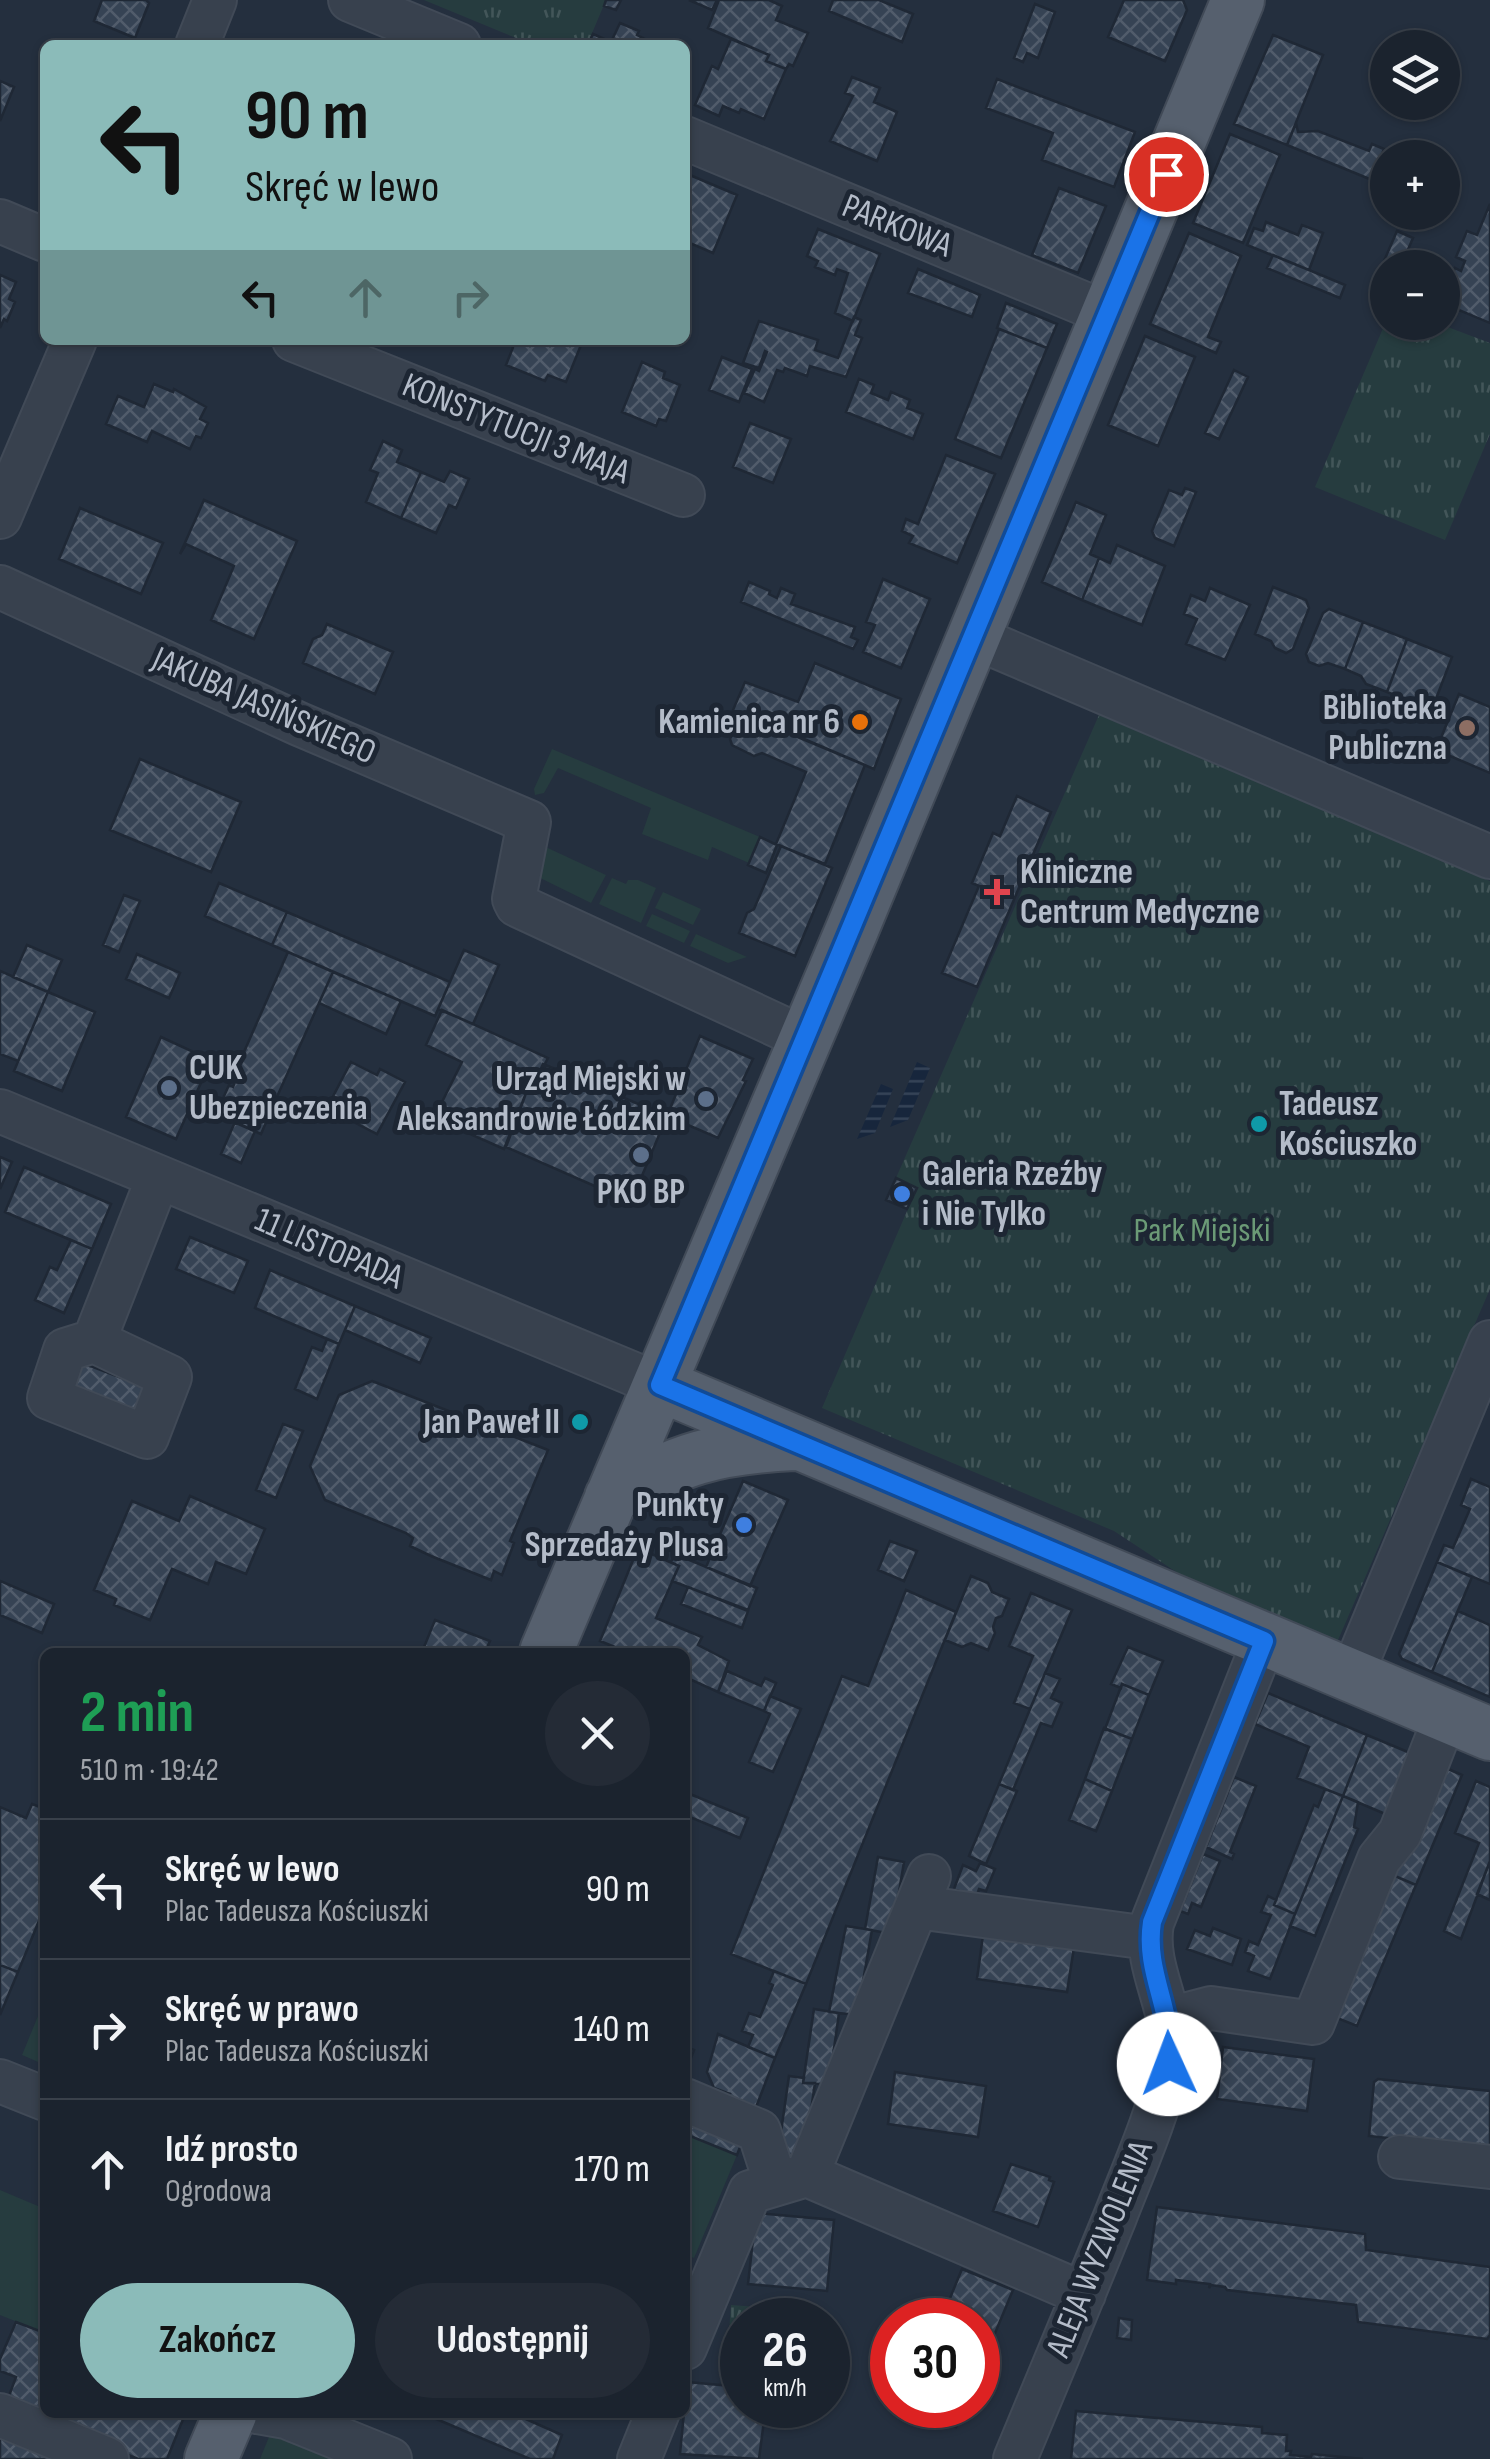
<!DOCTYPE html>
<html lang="pl">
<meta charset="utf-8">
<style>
body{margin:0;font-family:"Sofia Sans Condensed",sans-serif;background:#242b36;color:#f1f3f6;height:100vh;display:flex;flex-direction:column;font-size:38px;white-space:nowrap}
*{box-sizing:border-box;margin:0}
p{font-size:32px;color:#a0a4aa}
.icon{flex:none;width:55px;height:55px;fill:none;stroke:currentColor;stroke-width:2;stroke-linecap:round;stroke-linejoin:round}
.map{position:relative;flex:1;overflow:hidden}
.panel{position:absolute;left:40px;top:1648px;width:650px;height:770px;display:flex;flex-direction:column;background:#1b232e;border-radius:15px;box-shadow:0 2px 8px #0004,0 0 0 2px #39404a}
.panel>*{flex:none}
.hud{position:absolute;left:40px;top:40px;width:650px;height:305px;border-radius:15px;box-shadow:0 2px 8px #0004,0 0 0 2px #39404a;background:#8bbbb9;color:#111;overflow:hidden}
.fabs{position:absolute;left:1370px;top:30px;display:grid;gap:20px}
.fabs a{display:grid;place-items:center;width:90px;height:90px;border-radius:50%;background:#1b232e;box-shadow:0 2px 8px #0004,0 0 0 2px #39404a;font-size:50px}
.speed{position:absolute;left:720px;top:2298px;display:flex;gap:20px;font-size:50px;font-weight:700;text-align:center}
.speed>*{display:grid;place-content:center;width:130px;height:130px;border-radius:50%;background:#1b232e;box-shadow:0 2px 8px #0004,0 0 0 2px #39404a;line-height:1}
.speed small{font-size:25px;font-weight:400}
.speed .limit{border:15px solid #d22;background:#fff;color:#111}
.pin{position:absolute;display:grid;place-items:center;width:85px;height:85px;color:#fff;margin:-42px;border:5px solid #fff;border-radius:50%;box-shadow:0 2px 10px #0007}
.me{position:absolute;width:110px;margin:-55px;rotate:358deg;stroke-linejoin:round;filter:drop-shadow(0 0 8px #0008)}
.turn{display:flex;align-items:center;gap:35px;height:210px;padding:0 40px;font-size:45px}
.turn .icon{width:130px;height:130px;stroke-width:2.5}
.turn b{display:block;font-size:70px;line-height:85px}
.lanes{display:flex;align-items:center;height:95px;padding:0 40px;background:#0003;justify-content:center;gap:50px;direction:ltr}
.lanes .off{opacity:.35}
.round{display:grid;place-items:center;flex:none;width:105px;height:105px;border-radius:52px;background:#242b36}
.summary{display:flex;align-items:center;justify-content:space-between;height:170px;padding:0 40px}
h1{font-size:60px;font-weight:700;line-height:75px;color:#1e9e55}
.button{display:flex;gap:20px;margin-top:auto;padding:20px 40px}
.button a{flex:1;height:115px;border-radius:60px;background:#8bbbb9;color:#111;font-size:40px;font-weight:700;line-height:115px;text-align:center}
.button a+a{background:#242b36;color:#f1f3f6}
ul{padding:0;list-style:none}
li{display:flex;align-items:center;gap:30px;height:140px;padding:0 40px;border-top:2px solid #39404a}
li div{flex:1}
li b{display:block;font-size:38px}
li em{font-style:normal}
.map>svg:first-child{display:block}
.green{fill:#263c3f}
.park{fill:url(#park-tufts)}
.water{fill:url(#water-rules)}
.building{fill:url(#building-cross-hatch);stroke:#1f2835;stroke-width:2.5}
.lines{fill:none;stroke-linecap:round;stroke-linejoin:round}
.minor-casing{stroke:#414a57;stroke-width:46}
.major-casing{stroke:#414a57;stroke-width:56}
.minor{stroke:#38414e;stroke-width:42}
.major{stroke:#56606e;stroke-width:52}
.route-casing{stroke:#114b97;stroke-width:25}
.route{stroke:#1a73e8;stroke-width:18}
.food-dot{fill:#e8710a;stroke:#1d2633;stroke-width:4}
.education-dot{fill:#8d6e63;stroke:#1d2633;stroke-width:4}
.health-dot{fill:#e0444e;stroke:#1d2633;stroke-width:4}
.service-dot{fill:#5c6f8a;stroke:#1d2633;stroke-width:4}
.culture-dot{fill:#0f9aa8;stroke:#1d2633;stroke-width:4}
.shop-dot{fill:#3f7fe0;stroke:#1d2633;stroke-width:4}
.labels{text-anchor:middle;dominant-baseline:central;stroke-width:10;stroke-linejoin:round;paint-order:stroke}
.street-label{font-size:35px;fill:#b4bcc9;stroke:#1d2633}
.poi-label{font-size:35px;font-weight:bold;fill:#b4bcc9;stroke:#1d2633;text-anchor:end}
.park-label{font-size:35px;fill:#6b9a76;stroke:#1d2633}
</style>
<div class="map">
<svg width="1490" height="2459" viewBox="0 0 1490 2459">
<defs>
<pattern id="park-tufts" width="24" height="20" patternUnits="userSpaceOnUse" patternTransform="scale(2.5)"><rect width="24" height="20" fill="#263c3f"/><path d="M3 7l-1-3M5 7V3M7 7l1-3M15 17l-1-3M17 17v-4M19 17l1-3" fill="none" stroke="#435659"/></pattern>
<pattern id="water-rules" width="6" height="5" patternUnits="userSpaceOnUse" patternTransform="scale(2.5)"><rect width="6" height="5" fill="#17263c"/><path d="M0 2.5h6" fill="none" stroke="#364457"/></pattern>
<pattern id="building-cross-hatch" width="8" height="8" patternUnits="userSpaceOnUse" patternTransform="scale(2.5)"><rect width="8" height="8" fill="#364354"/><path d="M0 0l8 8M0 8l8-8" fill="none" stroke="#515c6b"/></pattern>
</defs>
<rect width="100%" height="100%" fill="#242f3e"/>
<!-- green -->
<path class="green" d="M552 749 760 837 749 863 712 847 708 860 642 834 651 808 558 768 544 793 535 795 534 789Z
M537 843 606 875 591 903 530 873Z
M612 878 626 884 628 880H638L656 888 641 923 599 904Z
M663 892 701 909 693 925 655 908Z
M652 914 690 931 684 943 646 926Z
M696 934 747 957 728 963 690 946Z
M45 1999V2065L22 2055Z
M685 2134 737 2155 694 2258 685 2254Z
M0 2190 45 2209V2333L0 2315Z
M273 2427 351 2459H260Z"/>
<!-- park -->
<path class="park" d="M424 0H606L587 45H533Z
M1387 319 1388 322 1437 323 1490 343V434L1445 540 1315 487Z
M1099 715 1490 881V1289L1335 1647 1225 1604 1114 1531 822 1408 917 1188 896 1178Z
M731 2305 783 2309 782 2320H742V2361L727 2360Z"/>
<!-- water -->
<path class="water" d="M917 1062 930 1068 908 1120 890 1127Z
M881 1084 893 1089 875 1133 857 1139Z"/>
<!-- building -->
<path class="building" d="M102 0H146L149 3 135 38 94 21Z
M606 0H621L616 10 604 6Z
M689 0H717L712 10Z
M719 0H769L782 6 776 20 808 33 793 66 789 64 786 69 766 61 769 55 708 28Z
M833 0H879L913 14 902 42 829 11Z
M1124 0H1183L1187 10 1165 61 1108 37Z
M1035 4 1055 12 1038 58 1027 53 1023 62 1014 58Z
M620 23 639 31 637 35 657 45H588L593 34 611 42Z
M1273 35 1323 55 1287 145 1234 124Z
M731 39 769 55 766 61 786 69 764 119 741 109 739 113 723 106 719 116 695 105 712 66 718 69Z
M852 77 880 88 874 102 897 112 877 161 830 141 853 96 845 93Z
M997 79 1135 132 1114 187 1042 160 1053 133 986 108Z
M0 81 14 87 0 121Z
M1296 123 1298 132 1318 131 1369 151 1372 144 1384 149 1372 180 1287 145Z
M1230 134 1280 155 1243 243 1193 223Z
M685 173 737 195 713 253 685 241Z
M1059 188 1106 206 1078 273 1032 255Z
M1490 204V323L1442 303 1446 280 1449 281 1455 268 1461 271 1465 261 1456 257 1467 231 1477 235Z
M1266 222 1298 235 1302 225 1323 233 1309 270 1247 245 1254 228 1263 231Z
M818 229 880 254 853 321 835 313 848 273 837 269 835 275 815 267 818 261 807 256Z
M1397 231 1413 238 1400 268H1388L1386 298 1371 291Z
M1189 233 1241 256 1208 337 1221 342 1216 353 1150 324Z
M1273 255 1345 285 1340 298 1267 268Z
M918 269 980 295 972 317 908 293Z
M0 275 16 282 9 299 15 302 7 321 4 319 0 328Z
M1006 303 1057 324 1047 348 997 328Z
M854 317 861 320 855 335 862 338 846 377 810 366 807 376 785 368 783 372 777 370 764 402 744 393 755 369 759 371 767 352 765 351 759 368 743 363 759 321 818 340 815 350 838 358Z
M999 329 1047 348 1001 458 955 439Z
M1145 336 1195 357 1158 446 1108 425Z
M516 340H570L581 345 566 382 548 375 545 381 506 365Z
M722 357 752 369 739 402 709 390Z
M642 362 665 372 663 378 680 385 666 421 659 419 656 426 622 412Z
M1234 370 1248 377 1219 439 1205 433Z
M859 379 874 385 871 393 888 400 891 392 910 400 907 408 923 414 913 439 846 412Z
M154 384 173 392 174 389 206 407 200 419 208 423 201 438 196 436 190 449 152 431 147 442 106 424 118 396 144 407Z
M750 423 791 439 773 483 733 467Z
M383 441 402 450 397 462 421 472 401 518 366 502 378 473 370 470Z
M946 455 995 474 957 563 909 543 913 536 902 531 906 519 918 524Z
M450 471 469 479 456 508 449 505 436 533 401 518 421 472 444 482Z
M1185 488 1196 492 1174 546 1155 538 1152 531 1169 490 1182 495Z
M204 500 297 541 254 639 211 620 234 566 186 544 180 554Z
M1076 502 1106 515 1090 554 1099 558 1082 600 1042 582Z
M80 508 163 543 141 594 59 559Z
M1117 545 1165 566 1142 625 1082 600 1099 558 1110 563Z
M883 579 930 599 901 668 863 652 875 625 866 622Z
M749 582 770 591 769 594 777 598 781 588 795 594 791 604 855 627 851 637 858 640 853 649 741 602Z
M1273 587 1306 600 1309 608 1293 649 1286 653 1275 648 1271 641 1255 634Z
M1210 588 1250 605 1225 660 1186 644 1197 619 1184 614 1191 595 1205 601Z
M1329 609 1363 622 1345 669 1328 663 1319 666 1309 662 1306 654 1323 613Z
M1363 622 1407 639 1387 692 1366 684 1361 676 1345 669Z
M327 624 393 652 375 694 303 663 313 639 322 635Z
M1407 639 1452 657 1434 704 1417 697 1409 701 1387 692Z
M815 663 901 699 874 769 733 710 745 682 798 702Z
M1459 694 1490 707V773L1436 750Z
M741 712 865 765 825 864 776 844 806 772 762 753 754 756 732 745 730 739Z
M140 759 241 802 211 872 110 830Z
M1017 796 1051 812 977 987 942 973 979 886 972 883 993 833 1000 836Z
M760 837 777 845 766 873 748 865Z
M781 846 832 868 795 956 739 933 747 913 754 909Z
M219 883 287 912 272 945 205 916Z
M124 895 140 901 119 952 103 945Z
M287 912 450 982 435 1016 272 945Z
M27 945 62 960 48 992 13 977Z
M464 950 499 965 473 1024 438 1009Z
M288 952 333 972 276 1099 273 1097 270 1104 273 1106 261 1134 216 1114 229 1085 233 1087 236 1079 233 1077Z
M137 954 180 973 169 998 126 979Z
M0 971 48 992 18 1061 0 1054Z
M333 972 401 1001 386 1034 319 1003Z
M48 992 95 1012 62 1091 14 1071Z
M442 1010 548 1058 531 1090 528 1088 504 1149 434 1118 462 1062 426 1045Z
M700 1036 753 1059 743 1080 746 1081 718 1138 667 1116Z
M161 1037 211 1060 176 1139 126 1117Z
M351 1062 377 1075 380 1069 405 1082 377 1134 327 1108Z
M543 1064 667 1116 631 1202 506 1147 528 1088 531 1090Z
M235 1122 255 1131 241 1163 221 1154Z
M0 1157 12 1162 0 1189Z
M24 1167 111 1204 92 1249 5 1212Z
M896 1178 917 1188 907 1209 886 1200Z
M190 1237 248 1261 234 1293 176 1269Z
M71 1240 92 1249 64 1313 35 1300 50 1267 57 1270Z
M270 1270 355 1306 339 1344 255 1308Z
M355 1306 431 1338 420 1363 345 1330Z
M327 1339 339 1344 317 1399 295 1389 312 1347 322 1351Z
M80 1362 156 1391 145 1420 69 1391Z
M372 1381 548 1450 510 1541 514 1543 502 1575 494 1571 491 1580 431 1556 410 1546 413 1538 406 1533 325 1500 310 1466 339 1395Z
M283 1424 303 1431 276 1498 256 1490Z
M1471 1479 1490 1487V1584L1437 1562 1444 1545 1453 1548 1470 1509 1461 1505Z
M743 1481 788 1500 750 1586 706 1567Z
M190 1496 265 1529 246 1574 216 1562 208 1584 172 1569 150 1620 114 1605 116 1599 94 1590 132 1501 179 1521Z
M890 1541 917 1551 904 1581 878 1570Z
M638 1548 679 1566 656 1618 702 1637 698 1645 729 1661 718 1692 685 1677V1652H627L600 1641Z
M675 1554 757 1588 748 1610 672 1581 679 1566 671 1562Z
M1437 1562 1472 1577 1432 1672 1402 1659 1399 1654Z
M971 1576 988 1583 992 1592 1009 1599 1002 1616 996 1618 993 1627 995 1633 988 1650 971 1643 962 1647 945 1640Z
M0 1581 54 1604 42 1633 0 1615Z
M688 1587 748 1611 742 1628 681 1604Z
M906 1590 956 1612 806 1984 731 1954 842 1676 868 1686Z
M1031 1593 1072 1610 1030 1709 1014 1703 1033 1656 1009 1646Z
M1458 1611 1490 1625V1697L1432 1672Z
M435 1620 490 1641 485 1652H422Z
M1128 1647 1163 1661 1149 1695 1122 1684 1121 1688 1111 1684Z
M727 1671 761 1686 765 1678 776 1683 764 1711 718 1692Z
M1045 1673 1060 1679 1051 1698 1062 1703 1052 1727 1041 1723 1013 1790 999 1784Z
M1122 1684 1149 1695 1132 1739 1105 1729Z
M1268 1693 1367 1735 1343 1796 1297 1778 1309 1747 1255 1724Z
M770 1696 801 1709 773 1772 749 1762 770 1714 764 1711Z
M1104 1728 1132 1739 1112 1791 1085 1779Z
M1367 1735 1415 1755 1390 1816 1343 1796Z
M1441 1766 1462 1775 1416 1885 1395 1876Z
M1234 1777 1256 1786 1230 1852 1234 1854 1232 1859 1206 1847Z
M1085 1779 1112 1791 1096 1831 1069 1820Z
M1476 1781 1490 1787V1861L1461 1939 1444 1931 1479 1843 1455 1833Z
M999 1784 1017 1791 986 1864 969 1856Z
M1325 1789 1343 1796 1295 1914 1274 1905 1314 1805 1318 1807Z
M685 1792 748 1818 740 1838 685 1815Z
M1343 1796 1358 1802 1354 1827 1358 1829 1315 1936 1290 1926Z
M32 1804 45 1809V1906L18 1972 0 1965V1807L26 1818Z
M1203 1854 1220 1861 1201 1907 1192 1903 1188 1914 1180 1911Z
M878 1857 904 1862 892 1934 865 1929Z
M1490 1861V1900L1477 1894Z
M980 1863 995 1869 986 1891 979 1889 976 1898 954 1889 963 1865 976 1871Z
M1390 1874 1416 1885 1357 2026 1332 2016Z
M1268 1896 1276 1900 1274 1905 1295 1914 1270 1979 1248 1971 1254 1956 1245 1952 1249 1941 1258 1945 1271 1915 1261 1912Z
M846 1926 872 1930 857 2015 829 2012Z
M984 1928 1075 1941 1067 1992 977 1979Z
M1213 1928 1241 1939 1232 1965 1187 1949 1195 1930 1210 1936Z
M0 1965 18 1972 0 2015Z
M774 1971 806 1984 775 2058 748 2047 753 2035 742 2031 749 2013 760 2017 773 1985 769 1983Z
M814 2009 839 2013 829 2084 803 2083Z
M718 2034 775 2058 751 2120 724 2109 730 2094 714 2088 707 2072Z
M685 2047 694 2050 685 2073Z
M1223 2047 1314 2059 1307 2111 1217 2099Z
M895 2072 986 2086 978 2137 888 2124Z
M789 2076 804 2078 803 2083H815L804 2157 778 2153Z
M1378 2079 1490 2091V2149L1369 2136 1374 2082Z
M685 2108 745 2134 737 2155 685 2134Z
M1011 2164 1050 2177 1049 2180 1054 2182 1038 2227 993 2211Z
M1157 2207 1365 2234 1366 2250 1490 2267V2335L1487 2339 1358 2322 1356 2305 1227 2290 1225 2287 1211 2285 1209 2288 1210 2284 1176 2280V2284L1147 2280Z
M756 2213 834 2220 827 2291 748 2284Z
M962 2269 1013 2290 978 2374V2320H941Z
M1119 2318 1132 2320 1131 2340 1117 2338Z
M16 2322 45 2333V2412H186L167 2459H138L6 2404 16 2377 0 2371V2359Z
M687 2382 742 2387V2405H766L759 2459 680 2454Z
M906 2405H965L956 2427Z
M1076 2411 1262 2427V2433L1287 2435 1286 2451H1291L1290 2455 1311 2457 1312 2454 1363 2459H1071Z
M420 2412H510L562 2435 553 2459H530Z
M0 2427 75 2459H0Z"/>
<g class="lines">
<!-- minor casing -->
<g class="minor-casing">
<path id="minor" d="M350 0 459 45
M197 45 215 0
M685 138 1109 314
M0 221 45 240
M294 340 683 495
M0 517 75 340
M0 587 299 724 529 822 514 899 517 905 804 1038
M974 637 1490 857
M0 1111 660 1385
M94 1341 65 1350 49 1398 147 1437 170 1377 94 1341 158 1178
M1351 1677 1490 1342
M929 1876 807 2175 1084 2294
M917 1907 1149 1938
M1169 2019 1211 2008 1313 2023 1379 1859 1400 1833 1446 1715
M0 2081 45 2099
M685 2100 759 2131 776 2184
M1400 2157 1490 2167
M685 2348 750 2192 807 2175
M257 2412 286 2417 390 2459
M0 2415 107 2459
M639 2459 658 2412
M1015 2459C1049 2378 1082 2298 1115 2217 1134 2168 1157 2117 1169 2065 1181 2015 1143 1972 1152 1923L1264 1641"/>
</g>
<!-- major casing -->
<g class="major-casing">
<path id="major" d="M660 1385 1490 1734
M611 1497C679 1459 715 1448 794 1444
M546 1652 851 932 1238 0
M211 2459 231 2412"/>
</g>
<!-- minor -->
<use href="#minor" class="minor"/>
<!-- major -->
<use href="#major" class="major"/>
</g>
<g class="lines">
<!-- route casing -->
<g class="route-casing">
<path id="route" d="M1166 174 660 1385 1264 1641 1152 1922C1144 1974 1175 2011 1169 2064"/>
</g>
<!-- route -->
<use href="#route" class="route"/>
</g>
<!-- markers -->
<circle class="food-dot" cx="860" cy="722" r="10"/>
<circle class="education-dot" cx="1467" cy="728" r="10"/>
<path class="health-dot" d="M992 877h10v10h10v10h-10v10h-10v-10h-10v-10h10z"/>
<g class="service-dot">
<circle cx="169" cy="1088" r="10"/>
<circle cx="706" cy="1099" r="10"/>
<circle cx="641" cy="1155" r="10"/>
</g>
<g class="culture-dot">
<circle cx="1259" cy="1124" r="10"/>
<circle cx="580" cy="1422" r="10"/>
</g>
<g class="shop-dot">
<circle cx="902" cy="1194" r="10"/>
<circle cx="744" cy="1525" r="10"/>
</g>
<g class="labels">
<!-- street labels -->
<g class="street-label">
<text transform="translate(897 226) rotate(22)">PARKOWA</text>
<text transform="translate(516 429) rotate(22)">KONSTYTUCJI 3 MAJA</text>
<text transform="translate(264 706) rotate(24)">JAKUBA JASIŃSKIEGO</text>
<text transform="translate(329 1249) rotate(23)">11 LISTOPADA</text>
<text transform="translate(1100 2249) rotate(-68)">ALEJA WYZWOLENIA</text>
</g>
<!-- poi labels -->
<g class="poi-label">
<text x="1447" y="708">Biblioteka<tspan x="1447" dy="40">Publiczna</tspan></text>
<text x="840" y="722">Kamienica nr 6</text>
<text x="1020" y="872" text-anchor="start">Kliniczne<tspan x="1020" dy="40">Centrum Medyczne</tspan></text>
<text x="189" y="1068" text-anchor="start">CUK<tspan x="189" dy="40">Ubezpieczenia</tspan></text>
<text x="686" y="1079">Urząd Miejski w<tspan x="686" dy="40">Aleksandrowie Łódzkim</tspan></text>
<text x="1279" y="1104" text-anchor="start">Tadeusz<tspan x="1279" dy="40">Kościuszko</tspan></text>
<text x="922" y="1174" text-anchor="start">Galeria Rzeźby<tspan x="922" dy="40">i Nie Tylko</tspan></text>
<text x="641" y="1192" text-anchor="middle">PKO BP</text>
<text x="560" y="1422">Jan Paweł II</text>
<text x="724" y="1505">Punkty<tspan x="724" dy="40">Sprzedaży Plusa</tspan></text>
</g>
<!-- park labels -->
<g class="park-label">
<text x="1202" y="1230">Park Miejski</text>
</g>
</g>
</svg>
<div class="fabs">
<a><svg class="icon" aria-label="layers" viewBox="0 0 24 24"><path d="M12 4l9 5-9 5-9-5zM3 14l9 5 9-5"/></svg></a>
<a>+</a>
<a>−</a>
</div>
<div class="speed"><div>26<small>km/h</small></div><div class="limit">30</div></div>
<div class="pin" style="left:1166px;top:174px;background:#d93025"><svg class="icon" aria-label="arrive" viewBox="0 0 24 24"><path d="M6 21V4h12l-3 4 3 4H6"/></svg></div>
<svg class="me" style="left:1169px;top:2064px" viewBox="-20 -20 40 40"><circle r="19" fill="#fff"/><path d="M0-13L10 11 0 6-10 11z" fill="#1a73e8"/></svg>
<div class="hud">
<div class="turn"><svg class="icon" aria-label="left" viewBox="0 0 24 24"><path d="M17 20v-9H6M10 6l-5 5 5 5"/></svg><div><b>90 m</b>Skręć w lewo</div></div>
<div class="lanes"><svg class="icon" aria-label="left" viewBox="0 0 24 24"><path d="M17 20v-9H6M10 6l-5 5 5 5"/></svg><svg class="icon off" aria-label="ahead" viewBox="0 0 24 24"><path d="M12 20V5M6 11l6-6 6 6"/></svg><svg class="icon off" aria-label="right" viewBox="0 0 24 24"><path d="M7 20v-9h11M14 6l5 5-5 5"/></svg></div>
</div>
<section class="panel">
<div class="summary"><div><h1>2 min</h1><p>510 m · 19:42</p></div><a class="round"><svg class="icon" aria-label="close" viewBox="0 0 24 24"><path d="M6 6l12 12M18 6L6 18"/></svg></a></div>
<ul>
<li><svg class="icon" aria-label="left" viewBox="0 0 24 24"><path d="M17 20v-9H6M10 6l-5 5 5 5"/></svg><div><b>Skręć w lewo</b><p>Plac Tadeusza Kościuszki</p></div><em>90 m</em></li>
<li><svg class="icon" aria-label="right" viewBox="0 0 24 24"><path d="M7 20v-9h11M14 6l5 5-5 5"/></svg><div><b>Skręć w prawo</b><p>Plac Tadeusza Kościuszki</p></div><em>140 m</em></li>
<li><svg class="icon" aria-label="ahead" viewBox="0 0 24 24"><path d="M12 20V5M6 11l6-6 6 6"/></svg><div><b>Idź prosto</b><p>Ogrodowa</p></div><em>170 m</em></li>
</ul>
<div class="button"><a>Zakończ</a><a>Udostępnij</a></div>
</section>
</div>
